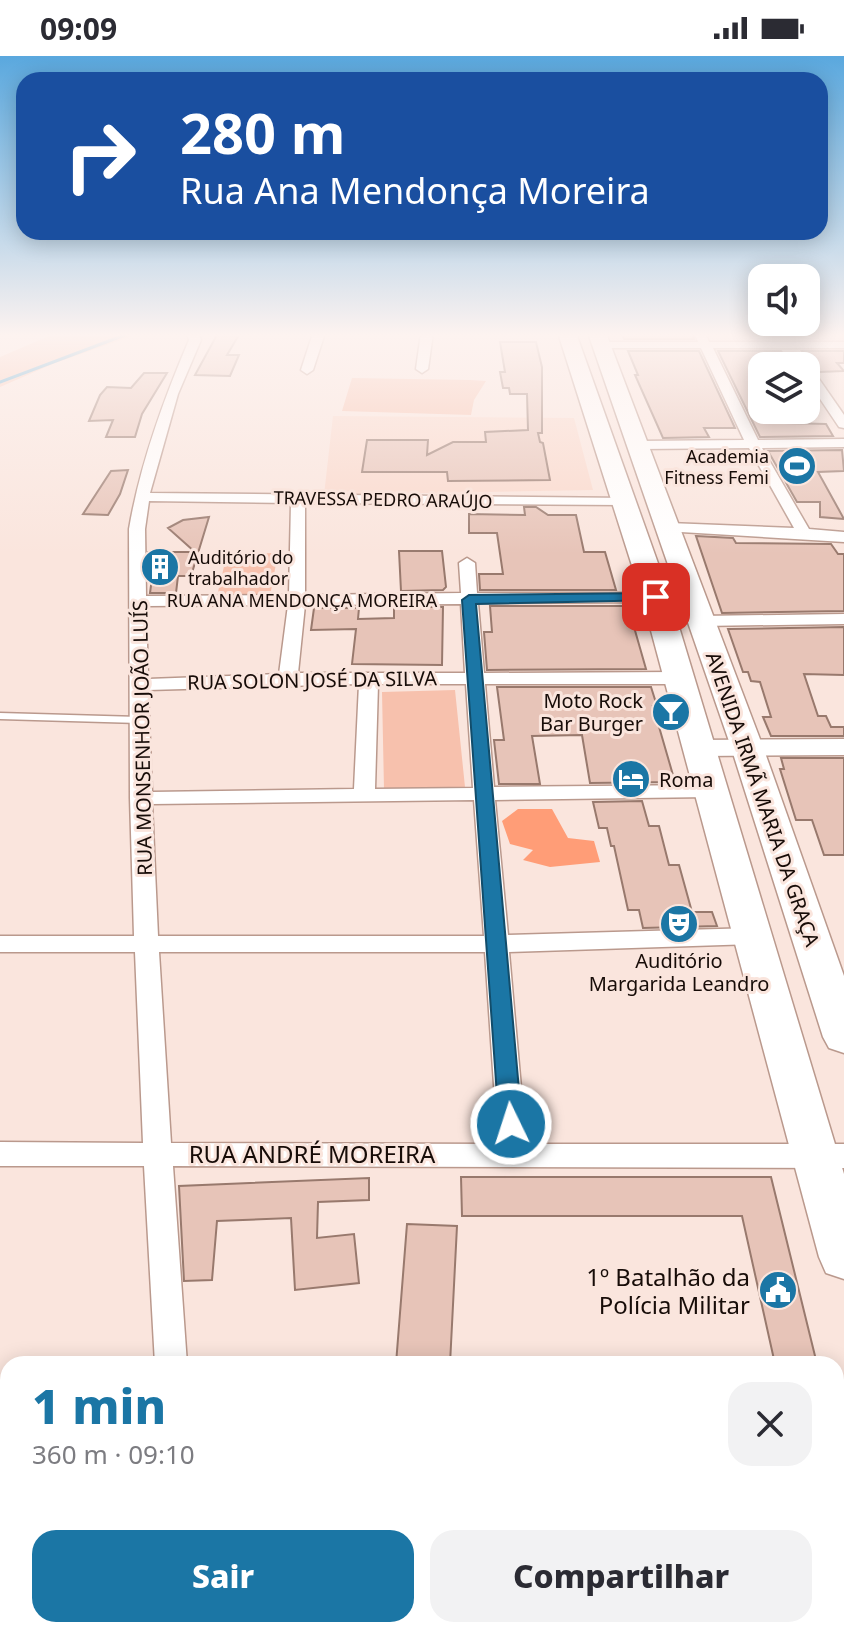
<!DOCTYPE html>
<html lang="pt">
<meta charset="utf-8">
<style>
body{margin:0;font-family:"Noto Sans",sans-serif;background:#f2f2f3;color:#2b2b33;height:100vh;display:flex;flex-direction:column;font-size:30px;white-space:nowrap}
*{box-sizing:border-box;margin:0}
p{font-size:26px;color:#7c7c81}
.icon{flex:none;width:44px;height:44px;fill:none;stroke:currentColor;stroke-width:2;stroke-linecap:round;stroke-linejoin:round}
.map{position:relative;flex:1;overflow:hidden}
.drawer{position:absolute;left:0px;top:1300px;width:844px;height:282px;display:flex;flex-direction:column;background:#fff;border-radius:24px 24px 0 0;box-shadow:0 4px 20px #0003}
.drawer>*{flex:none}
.banner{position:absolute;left:16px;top:16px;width:812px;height:168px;border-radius:24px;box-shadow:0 4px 20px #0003;background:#1a4fa0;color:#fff;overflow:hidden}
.tools{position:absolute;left:748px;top:208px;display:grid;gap:16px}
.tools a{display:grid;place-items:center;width:72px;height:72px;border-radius:16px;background:#fff;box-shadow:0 4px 20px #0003;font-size:40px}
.pin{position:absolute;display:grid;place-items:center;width:68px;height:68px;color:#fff;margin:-34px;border-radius:16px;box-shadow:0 4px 12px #0006}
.me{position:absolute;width:88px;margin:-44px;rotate:356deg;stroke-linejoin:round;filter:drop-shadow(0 0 6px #0008)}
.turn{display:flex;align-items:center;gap:28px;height:168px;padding:0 32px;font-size:36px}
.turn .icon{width:104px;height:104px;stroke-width:2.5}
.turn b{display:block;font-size:56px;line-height:68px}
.round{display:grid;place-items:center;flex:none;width:84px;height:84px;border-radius:24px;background:#f2f2f3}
.summary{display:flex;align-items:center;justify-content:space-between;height:136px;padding:0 32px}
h1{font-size:48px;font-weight:800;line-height:60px;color:#1b76a5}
.action{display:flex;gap:16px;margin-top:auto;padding:16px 32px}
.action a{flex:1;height:92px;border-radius:24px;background:#1b76a5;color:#fff;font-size:32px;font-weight:800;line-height:92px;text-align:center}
.action a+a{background:#f2f2f3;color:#2b2b33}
.status{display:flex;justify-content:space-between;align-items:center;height:56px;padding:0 40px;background:#fff;direction:ltr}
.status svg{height:22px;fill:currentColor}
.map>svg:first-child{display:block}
.built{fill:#fad8cb}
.green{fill:#f7c1ad}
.forest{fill:#ff9d77}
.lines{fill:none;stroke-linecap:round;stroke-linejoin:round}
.stream{stroke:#2596cf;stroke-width:3}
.building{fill:#e7c4b8;stroke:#98796d;stroke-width:2}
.service-casing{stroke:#ba998d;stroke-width:3}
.minor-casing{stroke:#ba998d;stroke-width:3}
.tertiary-casing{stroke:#ba998d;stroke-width:3}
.primary-casing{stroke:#ba998d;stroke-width:3}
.service{fill:#fff;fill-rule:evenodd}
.minor{fill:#fff;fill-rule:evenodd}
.tertiary{fill:#fff;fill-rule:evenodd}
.primary{fill:#fff;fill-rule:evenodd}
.route{fill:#1b76a5;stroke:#124d6b;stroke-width:2}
.labels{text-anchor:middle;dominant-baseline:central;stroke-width:6;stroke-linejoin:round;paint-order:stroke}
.far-poi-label{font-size:18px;fill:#170c08;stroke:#fae5dd;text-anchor:end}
.far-street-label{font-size:18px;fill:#170c08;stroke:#fae5dd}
.street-label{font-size:20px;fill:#170c08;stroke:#fae5dd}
.poi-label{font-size:20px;fill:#170c08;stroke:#fae5dd;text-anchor:end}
.near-street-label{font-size:24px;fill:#170c08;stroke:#fae5dd}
.near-poi-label{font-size:24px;fill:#170c08;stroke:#fae5dd;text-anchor:end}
</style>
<div class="status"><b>09:09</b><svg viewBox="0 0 49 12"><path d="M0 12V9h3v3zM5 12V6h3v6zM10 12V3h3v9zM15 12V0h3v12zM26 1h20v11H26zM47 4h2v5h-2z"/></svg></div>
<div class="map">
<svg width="844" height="1581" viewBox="0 0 844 1581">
<rect width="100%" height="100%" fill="#fae5dd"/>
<!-- built -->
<path class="built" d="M333 360 574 362 593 434 324 439Z"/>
<!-- green -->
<path class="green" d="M56 277H141L55 307 0 331V301Z
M352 322 470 324 486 325 474 344 471 359 342 355Z
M278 497 270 540H217L227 498Z
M455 634 465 731 384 733 382 636Z"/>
<!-- forest -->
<path class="forest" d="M518 753H552L568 782 594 785 600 806 550 811 523 804 533 794 510 788 502 765Z"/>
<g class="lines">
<!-- stream -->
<path class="stream" d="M0 326 130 277"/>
</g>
<!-- building -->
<path class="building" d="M218 277H240L227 299H239L230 320 195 319Z
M621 277H692L694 283H624Z
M500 286H536L542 311V377H538L540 386 543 387 550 424 448 425 447 416H362L367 384H428L427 399 453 386H486L485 376 528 374 527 338H510L509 332H503L500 316H505Z
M628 295H699L735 372H704L709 381 663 382 635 319H638Z
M718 295H781L786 303H762V308H751L762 327V354H779L785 367 826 368 833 380 760 381Z
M802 295H844V307H837L844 315 819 316Z
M144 317H167L142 358 135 381H106L113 364 89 365 100 339 107 331 131 332Z
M842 394 844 415 818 416 844 463 820 461V446H797L768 395Z
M128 414 120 438 108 459 83 458 111 415Z
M524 451H536L548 459H576L584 496H605L616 534H480L479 518H503L497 477H469V458L525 459Z
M209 461 191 520H178L176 537H150L152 522H149L148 496H195L168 472 183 464Z
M696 480 733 482 736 487 831 488 838 498H844V555L722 557Z
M399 495H442L446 531 443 534 401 535Z
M490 550H628L646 613 487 614 484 576H492Z
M394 551H443L442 609 352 608 356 573 311 574 314 552H359L358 563 394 562Z
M844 571V619L804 618 818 660H826L831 671H844V680H771L763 661H771L760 626 751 625 748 616H743L728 573Z
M497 631H651L657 650H653L675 726 590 727 582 679 532 680 540 728H499L494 684H504Z
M781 702H844V799H824L812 764H796L780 713H784Z
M642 745 649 770H659L669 809H679L692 856H712L717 870 643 872 639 854H628L614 790H611L607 772H599L593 746Z
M461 1121H771L817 1308H775L742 1160H462Z
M369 1122V1144L318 1146 317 1182 354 1178 359 1227 295 1234 291 1162 217 1165 212 1224 184 1225 179 1130Z
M407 1168 457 1170 450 1308H396Z"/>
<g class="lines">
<!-- service casing -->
<g class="service-casing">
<path id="service" d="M0 657 139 661 144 664 139 667 0 663Z"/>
</g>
<!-- minor casing -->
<g class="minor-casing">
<path id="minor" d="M187 277H198L201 284 178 338 150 437 629 442V448L624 449 305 447V539L461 537 459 507 467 502 475 507 477 537H662L664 541 656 546 478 547 484 617 677 616 686 622 677 628H485L494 731 710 729 720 735 710 741 495 744 508 879 754 872 762 874 766 880 762 886 754 888 509 896 526 1088H844V1112L173 1110 187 1308H155L144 1110H0V1086L143 1087 135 896H0V880H134L130 742 129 473C140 408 163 345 189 284ZM149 445 291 447 289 539 146 540 145 473ZM461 548 465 617H298L305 549ZM288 549 279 618 148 623 146 550ZM359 628 354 733 152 736 148 634ZM378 628H466L473 732 375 733ZM474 744 484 880H158L152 748ZM159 896H485L498 1088 171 1087Z
M313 277H325L313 314 307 318 301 314Z
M421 277H433L428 313 422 317 416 313Z
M695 277H705L709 286H844V292H713L758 384 844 383V391L762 392 809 473 844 476V486L664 475V469L669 467 794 472 749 392 640 393 633 389 640 385 744 384 701 292H603L597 289 603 286H698Z
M806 309 810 310 844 359V372L839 371 806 322Z
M844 558V568L701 570 692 565 701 560Z
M170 1574H208L209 1581H171Z"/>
</g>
<!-- tertiary casing -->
<g class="tertiary-casing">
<path id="tertiary" d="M844 683V699L699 700 690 697 686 692 690 687 699 684Z"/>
</g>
<!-- primary casing -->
<g class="primary-casing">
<path id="primary" d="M558 277H576L670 541 844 1118V1223L826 1217 819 1201 642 541Z
M588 277H606L763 691 844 920V997L829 992 823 981 731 691Z"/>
</g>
<!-- service -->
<use href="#service" class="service"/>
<!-- minor -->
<use href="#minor" class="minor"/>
<!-- tertiary -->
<use href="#tertiary" class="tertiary"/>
<!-- primary -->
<use href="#primary" class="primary"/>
</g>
<!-- sky -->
<linearGradient id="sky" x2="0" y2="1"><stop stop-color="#5aa8de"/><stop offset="0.56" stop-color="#fdf3f0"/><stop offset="1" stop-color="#fdf3f0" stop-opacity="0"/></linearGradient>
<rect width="844" height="498" fill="url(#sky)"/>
<!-- route -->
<path class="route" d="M656 537 663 541 661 544 476 548 522 1068 519 1074 511 1077 502 1074 499 1068 462 544 469 539Z"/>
<!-- icons -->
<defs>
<g id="stadium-disc" transform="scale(2)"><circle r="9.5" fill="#1b76a5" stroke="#fae5dd"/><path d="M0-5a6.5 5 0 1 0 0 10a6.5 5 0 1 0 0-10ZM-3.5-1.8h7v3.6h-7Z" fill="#fff"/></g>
<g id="building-disc" transform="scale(2)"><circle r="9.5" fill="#1b76a5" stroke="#fae5dd"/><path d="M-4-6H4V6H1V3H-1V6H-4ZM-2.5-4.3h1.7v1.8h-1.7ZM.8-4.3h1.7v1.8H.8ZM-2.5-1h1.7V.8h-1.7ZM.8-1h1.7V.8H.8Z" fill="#fff"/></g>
<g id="bar-disc" transform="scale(2)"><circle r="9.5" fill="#1b76a5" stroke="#fae5dd"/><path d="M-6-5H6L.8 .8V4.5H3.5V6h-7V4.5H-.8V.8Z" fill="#fff"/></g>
<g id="hotel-disc" transform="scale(2)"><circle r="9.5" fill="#1b76a5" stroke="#fae5dd"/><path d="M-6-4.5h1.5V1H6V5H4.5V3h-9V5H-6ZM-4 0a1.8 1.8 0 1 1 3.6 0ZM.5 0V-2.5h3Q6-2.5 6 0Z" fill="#fff"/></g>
<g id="theatre-disc" transform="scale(2)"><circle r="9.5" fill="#1b76a5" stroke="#fae5dd"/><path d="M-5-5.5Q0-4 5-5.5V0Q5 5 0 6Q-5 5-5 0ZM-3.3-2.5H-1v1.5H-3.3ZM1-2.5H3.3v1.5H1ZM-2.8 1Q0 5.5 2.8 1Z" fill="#fff"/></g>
<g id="civic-disc" transform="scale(2)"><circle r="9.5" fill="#1b76a5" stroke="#fae5dd"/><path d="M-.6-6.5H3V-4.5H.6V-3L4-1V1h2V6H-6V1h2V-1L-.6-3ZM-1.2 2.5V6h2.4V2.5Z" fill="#fff"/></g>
</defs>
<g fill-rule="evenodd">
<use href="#stadium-disc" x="797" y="410"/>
<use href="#building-disc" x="160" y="511"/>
<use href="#bar-disc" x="671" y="656"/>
<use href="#hotel-disc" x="631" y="723"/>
<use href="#theatre-disc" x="679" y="868"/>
<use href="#civic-disc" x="778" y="1234"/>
</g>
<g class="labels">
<!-- far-poi labels -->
<g class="far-poi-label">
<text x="769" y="400">Academia<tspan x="769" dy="21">Fitness Femi</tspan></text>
<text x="188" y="501" text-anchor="start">Auditório do<tspan x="188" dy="21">trabalhador</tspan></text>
</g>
<!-- far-street labels -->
<g class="far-street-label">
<text transform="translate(383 443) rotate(1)">TRAVESSA PEDRO ARAÚJO</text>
<text x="302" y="544">RUA ANA MENDONÇA MOREIRA</text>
</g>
<!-- street labels -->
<g class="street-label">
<text transform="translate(312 624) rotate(-1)">RUA SOLON JOSÉ DA SILVA</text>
<text transform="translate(142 682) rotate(-91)">RUA MONSENHOR JOÃO LUÍS</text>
<text transform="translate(763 743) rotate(71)">AVENIDA IRMÃ MARIA DA GRAÇA</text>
</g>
<!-- poi labels -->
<g class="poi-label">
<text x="643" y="644">Moto Rock<tspan x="643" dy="23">Bar Burger</tspan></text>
<text x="659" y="723" text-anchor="start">Roma</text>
<text x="679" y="904" text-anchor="middle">Auditório<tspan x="679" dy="23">Margarida Leandro</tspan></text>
</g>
<!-- near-street labels -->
<g class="near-street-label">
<text x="312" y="1097">RUA ANDRÉ MOREIRA</text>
</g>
<!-- near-poi labels -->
<g class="near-poi-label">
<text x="750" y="1220">1º Batalhão da<tspan x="750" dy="28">Polícia Militar</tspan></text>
</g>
</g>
</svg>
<div class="tools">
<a><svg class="icon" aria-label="sound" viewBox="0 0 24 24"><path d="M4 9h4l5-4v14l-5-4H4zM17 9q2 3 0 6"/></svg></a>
<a><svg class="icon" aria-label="layers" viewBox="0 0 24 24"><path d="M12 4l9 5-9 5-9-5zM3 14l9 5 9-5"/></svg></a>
</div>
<div class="pin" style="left:656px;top:541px;background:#d93025"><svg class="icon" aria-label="arrive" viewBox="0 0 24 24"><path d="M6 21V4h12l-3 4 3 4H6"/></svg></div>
<svg class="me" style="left:511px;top:1068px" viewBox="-20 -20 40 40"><circle r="17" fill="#1b76a5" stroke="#fff" stroke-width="3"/><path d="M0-11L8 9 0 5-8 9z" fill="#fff"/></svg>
<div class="banner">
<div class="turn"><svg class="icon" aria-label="right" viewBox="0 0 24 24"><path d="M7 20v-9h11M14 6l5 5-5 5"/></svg><div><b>280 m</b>Rua Ana Mendonça Moreira</div></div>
</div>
<section class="drawer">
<div class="summary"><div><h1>1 min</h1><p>360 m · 09:10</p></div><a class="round"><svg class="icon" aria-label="close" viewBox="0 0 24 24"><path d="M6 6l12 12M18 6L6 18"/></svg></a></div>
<div class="action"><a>Sair</a><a>Compartilhar</a></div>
</section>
</div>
